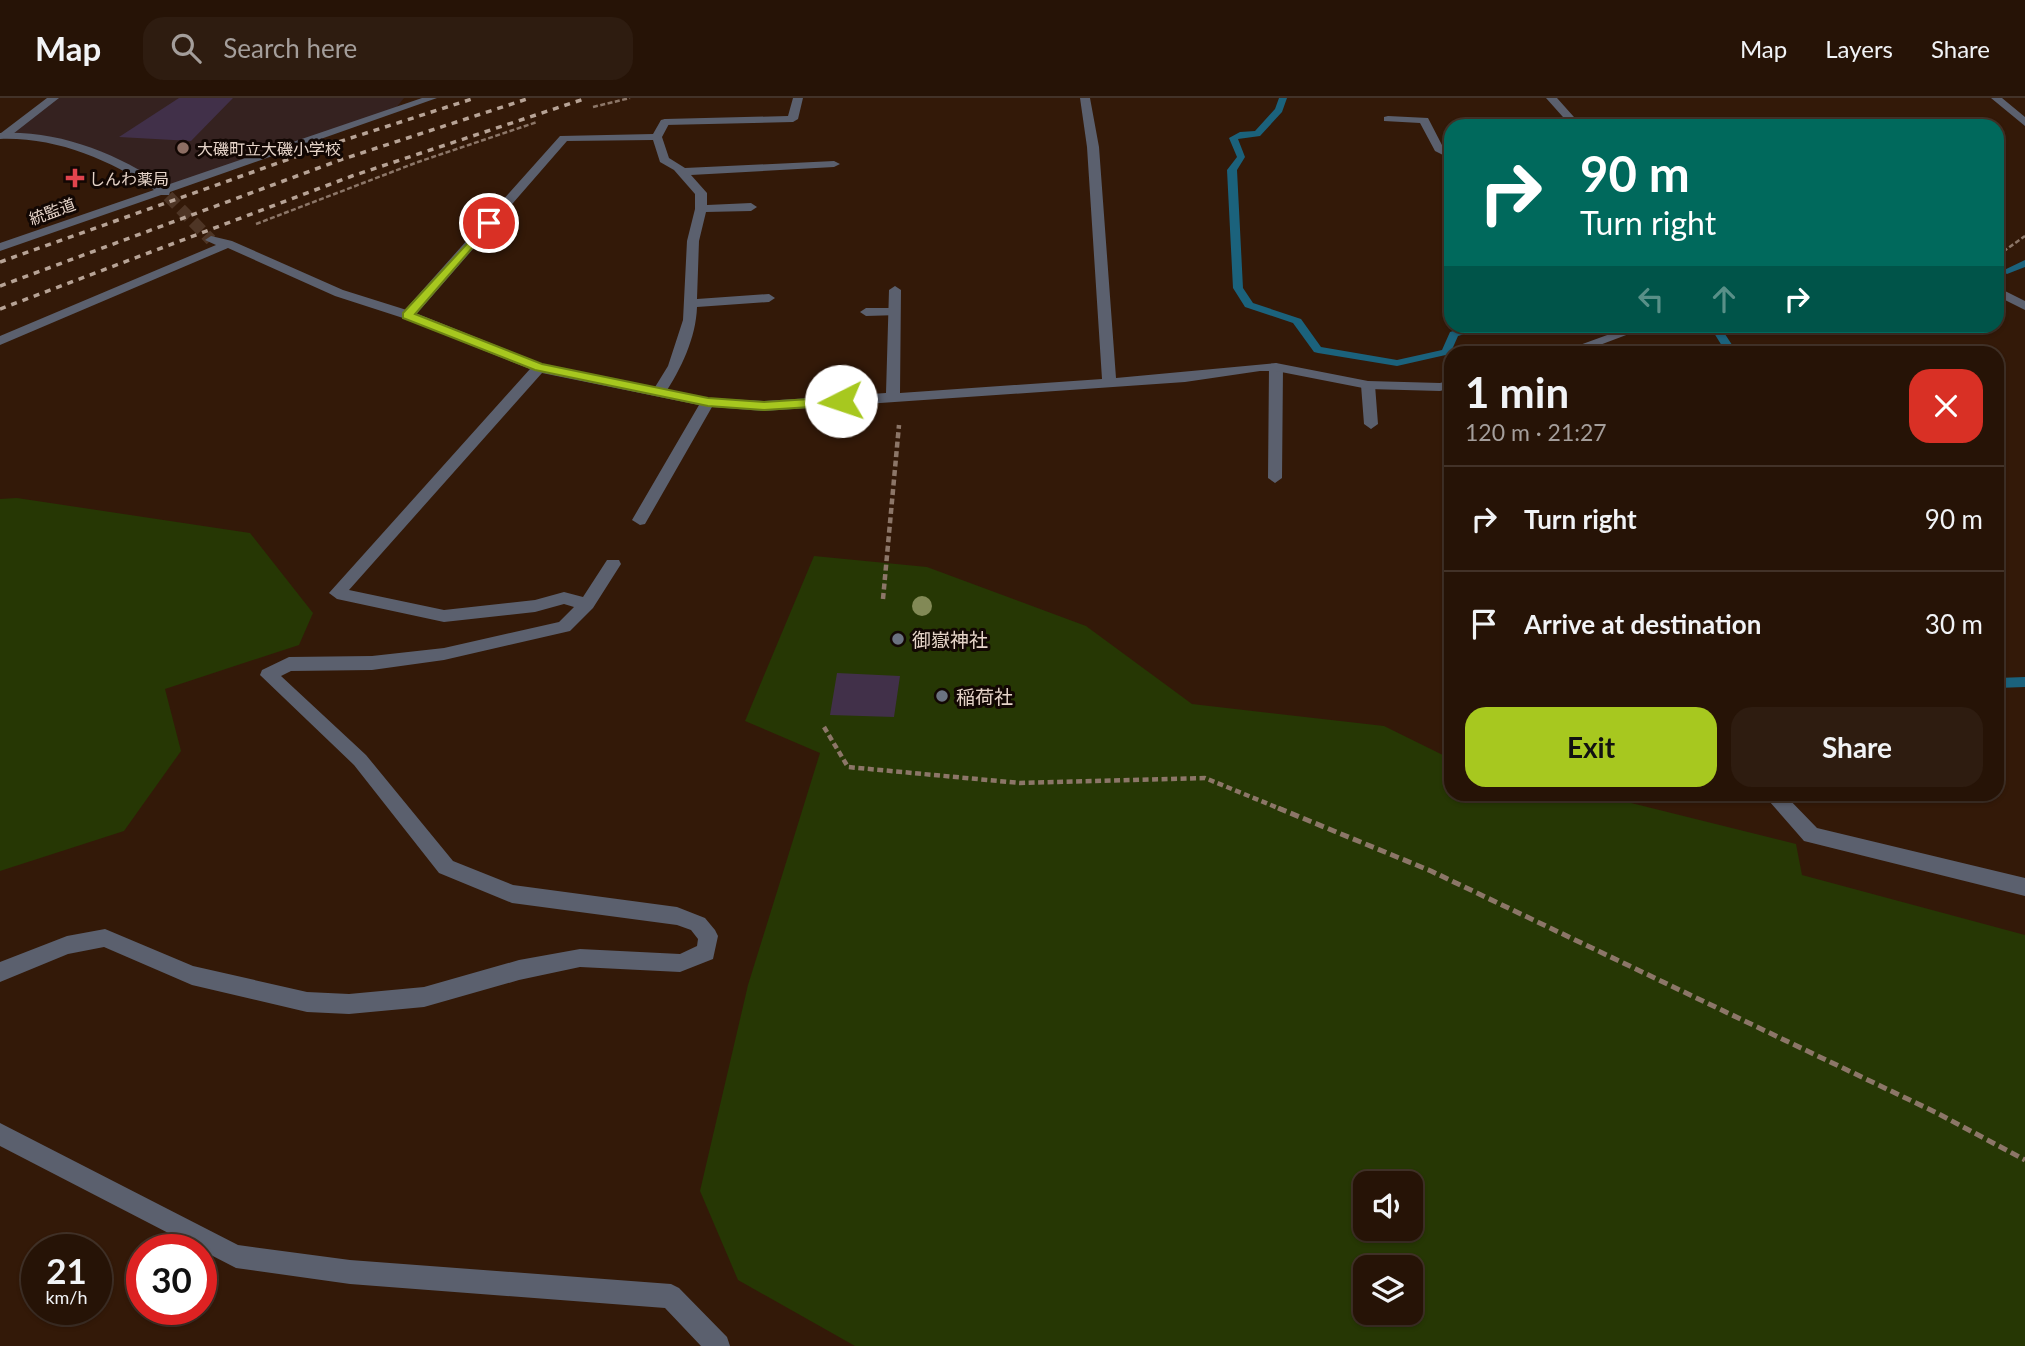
<!DOCTYPE html>
<meta charset="utf-8">
<style>
body{margin:0;font-family:Lato,"Noto Sans JP",sans-serif;background:#2e1c10;color:#f1f3f6;height:100vh;display:flex;flex-direction:column;font-size:26px;white-space:nowrap}
*{box-sizing:border-box;margin:0}
p{font-size:23px;color:#a49e9b}
.icon{flex:none;width:38px;height:38px;fill:none;stroke:currentColor;stroke-width:2;stroke-linecap:round;stroke-linejoin:round}
.map{position:relative;flex:1;overflow:hidden}
.panel{position:absolute;left:1444px;top:248px;width:560px;height:455px;display:flex;flex-direction:column;background:#261306;border-radius:21px;box-shadow:0 2px 5px #0004,0 0 0 2px #423228}
.panel>*{flex:none}
.top-card{position:absolute;left:1444px;top:21px;width:560px;height:214px;border-radius:21px;box-shadow:0 2px 5px #0004,0 0 0 2px #423228;background:#00695c;color:#fff;overflow:hidden}
.tools{position:absolute;left:1353px;top:1073px;display:grid;gap:14px}
.tools a{display:grid;place-items:center;width:70px;height:70px;border-radius:14px;background:#261306;box-shadow:0 2px 5px #0004,0 0 0 2px #423228;font-size:35px}
.speed{position:absolute;left:21px;top:1136px;display:flex;gap:14px;font-size:35px;font-weight:700;text-align:center}
.speed>*{display:grid;place-content:center;width:91px;height:91px;border-radius:50%;background:#261306;box-shadow:0 2px 5px #0004,0 0 0 2px #423228;line-height:1}
.speed small{font-size:18px;font-weight:400}
.speed .limit{border:10px solid #d22;background:#fff;color:#111}
.pin{position:absolute;display:grid;place-items:center;width:60px;height:60px;color:#fff;margin:-30px;border:4px solid #fff;border-radius:50%;box-shadow:0 2px 7px #0007}
.me{position:absolute;width:77px;margin:-38px;rotate:266deg;stroke-linejoin:round;filter:drop-shadow(0 0 5px #0008)}
.turn{display:flex;align-items:center;gap:24px;height:147px;padding:0 21px;font-size:32px}
.turn .icon{width:91px;height:91px;stroke-width:2.5}
.turn b{display:block;font-size:49px;line-height:60px}
.lanes{display:flex;align-items:center;height:66px;padding:0 21px;background:#0003;justify-content:center;gap:35px;direction:ltr}
.lanes .off{opacity:.35}
.round{display:grid;place-items:center;flex:none;width:74px;height:74px;border-radius:21px;background:#2e1c10}
.overview{display:flex;align-items:center;justify-content:space-between;height:119px;padding:0 21px}
h1{font-size:42px;font-weight:700;line-height:52px}
.primary-button{display:flex;gap:14px;margin-top:auto;padding:14px 21px}
.primary-button a{flex:1;height:80px;border-radius:21px;background:#a7c81f;color:#111;font-size:28px;font-weight:700;line-height:80px;text-align:center}
.primary-button a+a{background:#2e1c10;color:#f1f3f6}
ul{padding:0;list-style:none}
li{display:flex;align-items:center;gap:21px;height:105px;padding:0 21px;border-top:2px solid #423228}
li div{flex:1}
li b{display:block;font-size:26px}
li em{font-style:normal}
header{display:flex;align-items:center;gap:42px;box-sizing:border-box;height:98px;padding:0 35px;background:#261306;border-bottom:2px solid #423228}
header strong{font-size:33px}
nav{display:flex;gap:38px;margin-inline-start:auto;font-size:24px}
.search{width:490px;height:63px;background:#2e1c10;display:flex;align-items:center;gap:18px;box-sizing:border-box;padding:0 24px;border-radius:21px;color:#a49e9b;font-size:26px}
.map>svg:first-child{display:block}
.education{fill:#352220}
.green{fill:#263704;fill-rule:evenodd}
.lines{fill:none;stroke-linecap:round;stroke-linejoin:round}
.stream{fill:#1b627c;fill-rule:evenodd}
.building{fill:#413049}
.street-tunnel{stroke:#4e3525;stroke-width:12;stroke-dasharray:12 6;stroke-linecap:butt}
.path-far2{stroke:#8c7668;stroke-width:2.5;stroke-dasharray:5 2.5;stroke-linecap:butt}
.path-far1{stroke:#8c7668;stroke-width:4.5;stroke-dasharray:6 3.5;stroke-linecap:butt}
.path{stroke:#8c7668;stroke-width:5;stroke-dasharray:9 4.5;stroke-linecap:butt}
.lane{fill:#5b606e;fill-rule:evenodd}
.street{fill:#5b606e;fill-rule:evenodd}
.rail{stroke:#b7a396;stroke-width:3.5;stroke-dasharray:6 6;stroke-linecap:butt}
.tree{fill:#828956}
.route{fill:#a7c81f;stroke:#6d8214;stroke-width:2}
.education-dot{fill:#8d6e63;stroke:#120703;stroke-width:2.5}
.health-dot{fill:#e0444e;stroke:#120703;stroke-width:2.5}
.worship-dot{fill:#6b7280;stroke:#120703;stroke-width:2.5}
.labels{text-anchor:middle;dominant-baseline:central;stroke-width:6;stroke-linejoin:round;paint-order:stroke}
.far-poi-label{font-size:16px;fill:#e6d4c9;stroke:#120703;text-anchor:start}
.far-street-label{font-size:16px;fill:#e6d4c9;stroke:#120703}
.poi-label{font-size:19px;fill:#e6d4c9;stroke:#120703;text-anchor:start}
</style>
<header>
<strong>Map</strong>
<div class="search"><svg class="icon" aria-label="search" viewBox="0 0 24 24"><circle cx="10" cy="10" r="6"/><path d="M15 15l6 6"/></svg>Search here</div>
<nav><a>Map</a><a>Layers</a><a>Share</a></nav>
</header>
<div class="map">
<svg width="2025" height="1248" viewBox="0 0 2025 1248">
<rect width="100%" height="100%" fill="#331908"/>
<!-- education -->
<path class="education" d="M54 0H404L395 11 161 91 70 45 5 37Z"/>
<!-- green -->
<path class="green" d="M17 400 250 435 313 515 299 547 165 591 181 653 124 733 0 773V401Z
M814 458 927 469 1086 528 1192 606 1384 628 1451 661V696L1599 697 1796 746 1802 777 2025 837V1248H855L738 1182 700 1093 748 887 820 655 745 623ZM1365 1085H1410V1130H1365ZM1365 1169H1410V1214H1365Z"/>
<g class="lines">
<!-- stream -->
<path class="stream" d="M1279 0H1287L1282 14 1260 38 1238 41 1245 59 1237 72 1243 190 1253 205 1301 221 1321 249 1397 262 1442 252 1450 234 1470 228H1484L1483 230 1458 238 1450 256 1397 268 1318 255 1314 254 1293 225 1245 209 1233 190 1227 72 1237 59 1229 40 1240 34 1255 33 1275 11Z
M2025 162V169L2007 176 2002 173Z
M1719 232 1723 233 1738 256H1727L1714 235Z
M2025 579V589L1997 590V580Z"/>
</g>
<!-- building -->
<path class="building" d="M179 0H233L191 43 119 39Z
M837 575 900 578 894 619 830 617Z"/>
<g class="lines">
<!-- street-tunnel -->
<path class="street-tunnel" d="M168 98 211 142"/>
<!-- path-far2 -->
<path class="path-far2" d="M593 9 630 0
M256 126 418 64 537 24
M1997 158 2025 138"/>
<!-- path-far1 -->
<path class="path-far1" d="M883 501 899 327
M824 629 848 669 1020 685 1205 680 1283 712"/>
<!-- path -->
<path class="path" d="M1278 710 1431 773 1937 1015 2025 1062"/>
<!-- lane -->
<path class="lane" d="M47 0H59L9 39H1V35Z
M1388 18 1428 20 1443 49 1451 53V61L1435 53 1420 25 1384 23V19Z
M665 21 670 24 662 39 669 60 685 70 834 63 840 66 834 69 691 77 707 95V107L751 105 757 109 751 113 706 114 699 143 697 201 769 196 775 200 769 204 697 209C696 240 681 271 664 297H654L652 294 668 268 683 222 687 143 695 111V96L674 72 660 64 653 42 567 43 413 220H403V214L560 38 653 36 661 22Z
M894 210 900 214 899 217 866 218 860 214 866 210Z
M1276 265 1283 269 1282 380 1275 385 1268 380 1269 269Z
M1368 283 1375 287 1378 326 1371 331 1364 326 1361 287Z"/>
<!-- street -->
<path class="street" d="M422 0H437L170 94 169 97H161L0 153V145L154 92C109 61 55 39 0 41V35C58 32 118 55 164 88Z
M793 0H803L798 21 793 24 665 27 660 24 665 21 788 18Z
M1080 0H1090L1099 49 1116 280 1276 265 1368 283 1440 285 1451 282V290L1440 293 1368 291 1276 273H1260L1185 284 764 313 712 309 645 426 640 427 632 422 699 307 542 275 349 492 444 512 535 502 564 494 583 499 607 462H619L621 466 593 510 570 533 444 562 372 572 291 573 281 578 366 657 453 763 513 787 677 809 705 820 715 832 718 838 713 861 680 874 580 869 519 882 424 909 349 916 307 914 192 887 104 849 68 856 0 884V864L67 838 105 831 193 868 307 894 349 896 424 889 519 862 580 851 680 856 697 848 698 841 691 832 677 827 512 805 439 775 354 667 260 577 262 572 289 559 372 558 444 550 559 524 574 509 564 506 535 514 444 524 337 501 329 495 530 271 403 220 335 198 228 150 0 247V238L216 147 205 142 211 138 232 143 343 192 413 214 542 266 708 300 764 303 886 295 889 192 895 188 901 192 900 295 1102 281 1087 49Z
M1546 0H1557L1582 28H1571Z
M1991 0H2002L2025 19V28Z
M1997 189 2025 203V212L1997 198Z
M1632 228H1650L1576 256H1555Z
M1763 696H1784L1817 730 2025 780V798L1804 743Z
M0 1025 238 1147 350 1162 671 1186 679 1190 727 1239 730 1248H701L665 1210 350 1186 236 1170 0 1048Z"/>
<!-- rail -->
<path class="rail" d="M0 164 326 48 475 0
M0 188 340 62 530 0
M0 211 352 78 587 0"/>
</g>
<!-- trees -->
<circle class="tree" cx="922" cy="508" r="10"/>
<!-- route -->
<path class="route" d="M489 122 494 125 492 127 415 216 542 266 708 300 764 304 841 299 848 303 841 307 764 312 708 308 535 272 403 220V215Z"/>
<!-- markers -->
<circle class="education-dot" cx="183" cy="50" r="7"/>
<path class="health-dot" d="M71.5 69.5h7v7h7v7h-7v7h-7v-7h-7v-7h7z"/>
<g class="worship-dot">
<circle cx="898" cy="541" r="7"/>
<circle cx="942" cy="598" r="7"/>
</g>
<g class="labels">
<!-- far-poi labels -->
<g class="far-poi-label">
<text x="197" y="50">大磯町立大磯小学校</text>
<text x="89" y="80">しんわ薬局</text>
</g>
<!-- far-street labels -->
<g class="far-street-label">
<text transform="translate(52 113) rotate(-20)">統監道</text>
</g>
<!-- poi labels -->
<g class="poi-label">
<text x="912" y="541">御嶽神社</text>
<text x="956" y="598">稲荷社</text>
</g>
</g>
</svg>
<div class="tools">
<a><svg class="icon" aria-label="sound" viewBox="0 0 24 24"><path d="M4 9h4l5-4v14l-5-4H4zM17 9q2 3 0 6"/></svg></a>
<a><svg class="icon" aria-label="layers" viewBox="0 0 24 24"><path d="M12 4l9 5-9 5-9-5zM3 14l9 5 9-5"/></svg></a>
</div>
<div class="speed"><div>21<small>km/h</small></div><div class="limit">30</div></div>
<div class="pin" style="left:489px;top:125px;background:#d93025"><svg class="icon" aria-label="arrive" viewBox="0 0 24 24"><path d="M6 21V4h12l-3 4 3 4H6"/></svg></div>
<svg class="me" style="left:841px;top:303px" viewBox="-20 -20 40 40"><circle r="19" fill="#fff"/><path d="M0-13L10 11 0 6-10 11z" fill="#a7c81f"/></svg>
<div class="top-card">
<div class="turn"><svg class="icon" aria-label="right" viewBox="0 0 24 24"><path d="M7 20v-9h11M14 6l5 5-5 5"/></svg><div><b>90 m</b>Turn right</div></div>
<div class="lanes"><svg class="icon off" aria-label="left" viewBox="0 0 24 24"><path d="M17 20v-9H6M10 6l-5 5 5 5"/></svg><svg class="icon off" aria-label="ahead" viewBox="0 0 24 24"><path d="M12 20V5M6 11l6-6 6 6"/></svg><svg class="icon" aria-label="right" viewBox="0 0 24 24"><path d="M7 20v-9h11M14 6l5 5-5 5"/></svg></div>
</div>
<section class="panel">
<div class="overview"><div><h1>1 min</h1><p>120 m · 21:27</p></div><a class="round" style="background:#d93025;color:#fff"><svg class="icon" aria-label="close" viewBox="0 0 24 24"><path d="M6 6l12 12M18 6L6 18"/></svg></a></div>
<ul>
<li><svg class="icon" aria-label="right" viewBox="0 0 24 24"><path d="M7 20v-9h11M14 6l5 5-5 5"/></svg><div><b>Turn right</b></div><em>90 m</em></li>
<li><svg class="icon" aria-label="arrive" viewBox="0 0 24 24"><path d="M6 21V4h12l-3 4 3 4H6"/></svg><div><b>Arrive at destination</b></div><em>30 m</em></li>
</ul>
<div class="primary-button"><a>Exit</a><a>Share</a></div>
</section>
</div>
